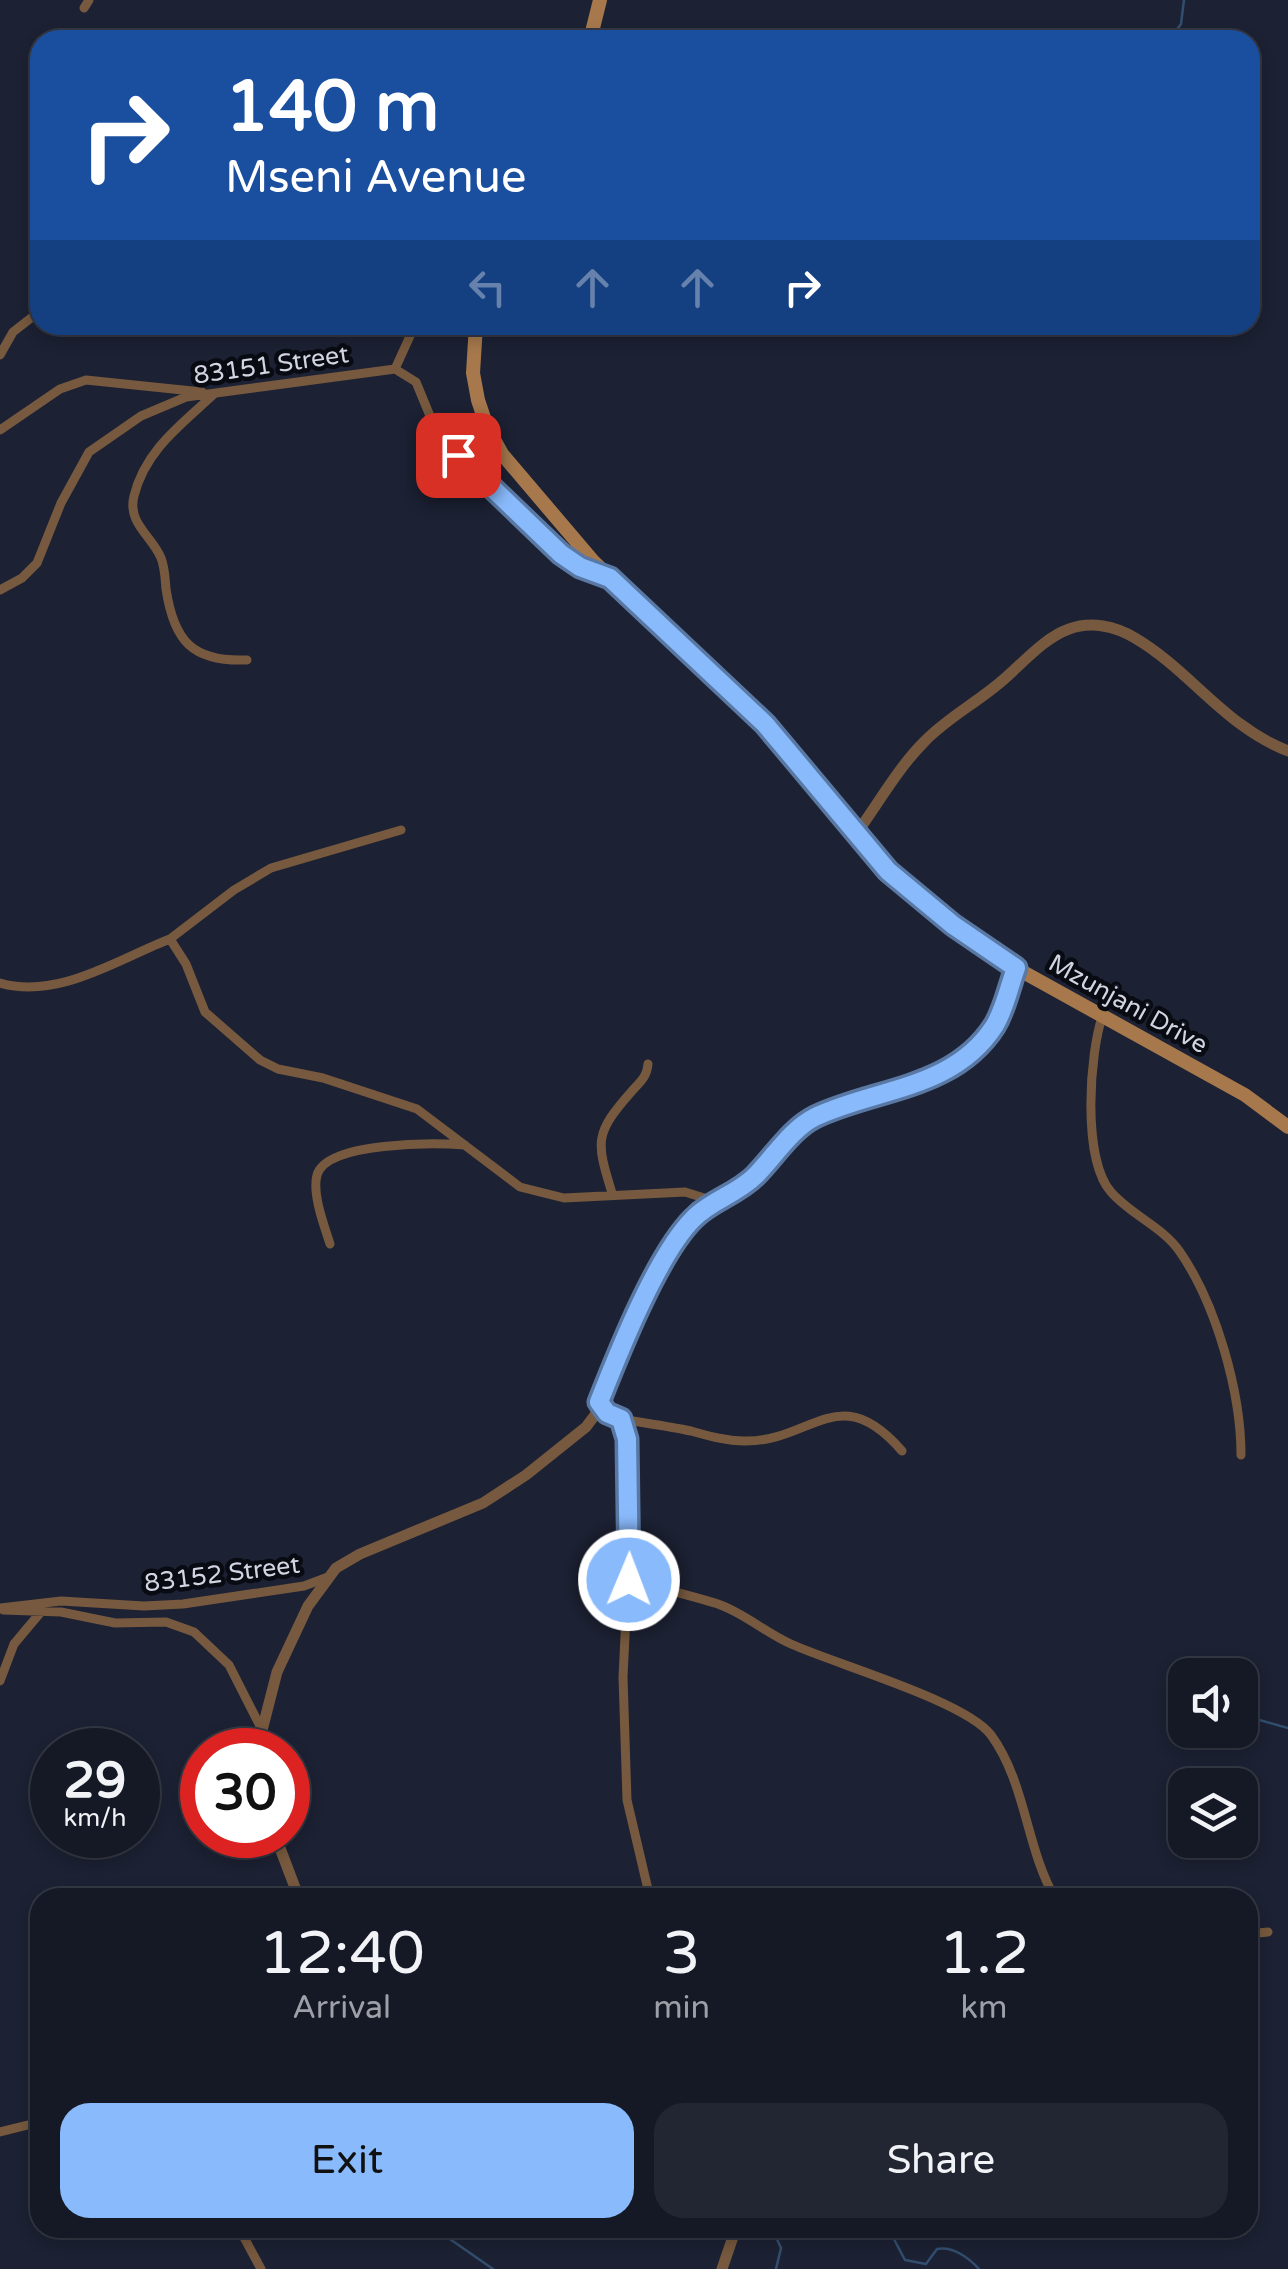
<!DOCTYPE html>
<style>
body{margin:0;font-family:"Varela Round",sans-serif;background:#222632;color:#f1f3f6;height:100vh;display:flex;flex-direction:column;font-size:38px;white-space:nowrap}
*{box-sizing:border-box;margin:0}
p{font-size:32px;color:#9da0a7}
.icon{flex:none;width:55px;height:55px;fill:none;stroke:currentColor;stroke-width:2;stroke-linecap:round;stroke-linejoin:round}
.map{position:relative;flex:1;overflow:hidden}
.sheet{position:absolute;left:30px;top:1888px;width:1228px;height:350px;display:flex;flex-direction:column;background:#151926;border-radius:30px;box-shadow:0 5px 15px #0003,0 0 0 2px #343843}
.sheet>*{flex:none}
.banner{position:absolute;left:30px;top:30px;width:1230px;height:305px;border-radius:30px;box-shadow:0 5px 15px #0003,0 0 0 2px #343843;background:#1a4fa0;color:#fff;overflow:hidden}
.buttons{position:absolute;left:1168px;top:1658px;display:grid;gap:20px}
.buttons a{display:grid;place-items:center;width:90px;height:90px;border-radius:20px;background:#151926;box-shadow:0 5px 15px #0003,0 0 0 2px #343843;font-size:50px}
.speed{position:absolute;left:30px;top:1728px;display:flex;gap:20px;font-size:50px;font-weight:700;text-align:center}
.speed>*{display:grid;place-content:center;width:130px;height:130px;border-radius:50%;background:#151926;box-shadow:0 5px 15px #0003,0 0 0 2px #343843;line-height:1}
.speed small{font-size:25px;font-weight:400}
.speed .limit{border:15px solid #d22;background:#fff;color:#111}
.pin{position:absolute;display:grid;place-items:center;width:85px;height:85px;color:#fff;margin:-42px;border-radius:20px;box-shadow:0 5px 15px #0006}
.me{position:absolute;width:110px;margin:-55px;rotate:1deg;stroke-linejoin:round;filter:drop-shadow(0 0 8px #0008)}
.turn{display:flex;align-items:center;gap:35px;height:210px;padding:0 30px;font-size:45px}
.turn .icon{width:130px;height:130px;stroke-width:2.5}
.turn b{display:block;font-size:70px;line-height:85px}
.lanes{display:flex;align-items:center;height:95px;padding:0 30px;background:#0003;justify-content:center;gap:50px;direction:ltr}
.lanes .off{opacity:.35}
.eta{display:flex;justify-content:space-evenly;align-items:center;height:170px;text-align:center}
.eta b{font-size:60px;font-weight:600;line-height:70px}
.primary-button{display:flex;gap:20px;margin-top:auto;padding:20px 30px}
.primary-button a{flex:1;height:115px;border-radius:30px;background:#89bafc;color:#111;font-size:40px;font-weight:600;line-height:115px;text-align:center}
.primary-button a+a{background:#222632;color:#f1f3f6}
.map>svg:first-child{display:block}
.lines{fill:none;stroke-linecap:round;stroke-linejoin:round}
.stream{stroke:#324e6e;stroke-width:2.5}
.minor{stroke:#76593e;stroke-width:9}
.tertiary{stroke:#76593e;stroke-width:11}
.secondary{stroke:#a6784c;stroke-width:14}
.route-casing{stroke:#5979a4;stroke-width:25}
.route{stroke:#89bafc;stroke-width:18}
.labels{text-anchor:middle;dominant-baseline:central;stroke-width:9;stroke-linejoin:round;paint-order:stroke}
.street-label{font-size:25px;fill:#d1d4e1;stroke:#090b13}
</style>
<div class="map">
<svg width="1288" height="2269" viewBox="0 0 1288 2269">
<rect width="100%" height="100%" fill="#1c2133"/>
<g class="lines">
<!-- stream -->
<path class="stream" d="M1169 40 1181 24 1184 0
M1252 1718 1288 1728
M434 2228 493 2269
M772 2228 781 2248 776 2269
M888 2228 905 2260 926 2264 937 2249C953 2246 969 2258 979 2269"/>
<!-- minor -->
<path class="minor" d="M84 8 89 0
M0 355 13 332 40 311
M395 369 415 325
M214 394C182 424 145 450 134 496 127 523 152 536 161 558 165 568 165 578 166 589 174 642 193 662 247 660
M0 430 60 389 86 380 202 392
M0 590 22 578 37 563 61 503 89 452 141 416 186 397 395 369 416 382 430 416 448 445 561 554 581 567 603 575
M170 939 234 890 271 868 401 830
M0 983C58 1000 118 959 170 939L186 964 205 1012 260 1060 278 1069 323 1078 417 1109 520 1187 564 1198 685 1192 717 1202
M1103 1014C1089 1054 1082 1159 1111 1192 1131 1215 1163 1227 1180 1252 1216 1304 1241 1392 1241 1455
M612 1193C596 1141 594 1134 632 1091 640 1082 647 1077 648 1064
M330 1244C324 1225 312 1194 317 1175 327 1141 436 1143 465 1145
M599 1402 607 1413 621 1419 627 1439 630 1534 623 1677 627 1800 650 1898
M621 1419C644 1423 668 1426 691 1431 709 1436 726 1441 745 1441 812 1442 839 1378 902 1451
M629 1580C659 1588 689 1595 718 1604 744 1613 766 1633 791 1644 835 1664 966 1701 991 1735 1026 1783 1026 1848 1055 1898
M0 1608 61 1601 144 1606 183 1604 304 1586 328 1577
M3 1610 61 1612 115 1623 166 1622 194 1632 229 1665 261 1728
M0 1681 14 1644 40 1613
M1248 1934 1268 1932
M0 2132 40 2122
M239 2228 261 2269"/>
<!-- tertiary -->
<path class="tertiary" d="M856 834C878 804 898 768 924 742 947 718 978 702 1003 680 1023 663 1044 638 1069 629 1091 621 1115 626 1135 638 1191 671 1224 726 1288 751
M257 1750 277 1672 308 1606 336 1568 360 1554 483 1503 526 1475 586 1427 595 1415 618 1355 660 1271 675 1243 693 1218 752 1179 799 1128 815 1118 910 1087 937 1075 965 1055 994 1028 1016 968
M275 1835 299 1898
M722 2269 736 2228"/>
<!-- secondary -->
<path class="secondary" d="M590 40 600 0
M476 325 473 373 478 400 487 427 502 454 593 561 765 724 889 871 953 925 1016 968 1245 1095 1288 1127"/>
</g>
<g class="lines">
<!-- route casing -->
<g class="route-casing">
<path id="route" d="M458 455 561 554 580 567 610 578 765 724 888 871 953 925 1016 968C1009 987 1005 1008 995 1025 954 1090 875 1088 815 1117 791 1129 774 1157 755 1176 737 1194 710 1201 693 1219 657 1255 618 1354 599 1402L607 1413 621 1419 627 1439 629 1580"/>
</g>
<!-- route -->
<use href="#route" class="route"/>
</g>
<g class="labels">
<!-- street labels -->
<g class="street-label">
<text transform="translate(271 365) rotate(-8)">83151 Street</text>
<text transform="translate(1128 1004) rotate(29)">Mzunjani Drive</text>
<text transform="translate(222 1574) rotate(-7)">83152 Street</text>
</g>
</g>
</svg>
<div class="buttons">
<a><svg class="icon" aria-label="sound" viewBox="0 0 24 24"><path d="M4 9h4l5-4v14l-5-4H4zM17 9q2 3 0 6"/></svg></a>
<a><svg class="icon" aria-label="layers" viewBox="0 0 24 24"><path d="M12 4l9 5-9 5-9-5zM3 14l9 5 9-5"/></svg></a>
</div>
<div class="speed"><div>29<small>km/h</small></div><div class="limit">30</div></div>
<div class="pin" style="left:458px;top:455px;background:#d93025"><svg class="icon" aria-label="arrive" viewBox="0 0 24 24"><path d="M6 21V4h12l-3 4 3 4H6"/></svg></div>
<svg class="me" style="left:629px;top:1580px" viewBox="-20 -20 40 40"><circle r="17" fill="#89bafc" stroke="#fff" stroke-width="3"/><path d="M0-11L8 9 0 5-8 9z" fill="#fff"/></svg>
<div class="banner">
<div class="turn"><svg class="icon" aria-label="right" viewBox="0 0 24 24"><path d="M7 20v-9h11M14 6l5 5-5 5"/></svg><div><b>140 m</b>Mseni Avenue</div></div>
<div class="lanes"><svg class="icon off" aria-label="left" viewBox="0 0 24 24"><path d="M17 20v-9H6M10 6l-5 5 5 5"/></svg><svg class="icon off" aria-label="ahead" viewBox="0 0 24 24"><path d="M12 20V5M6 11l6-6 6 6"/></svg><svg class="icon off" aria-label="ahead" viewBox="0 0 24 24"><path d="M12 20V5M6 11l6-6 6 6"/></svg><svg class="icon" aria-label="right" viewBox="0 0 24 24"><path d="M7 20v-9h11M14 6l5 5-5 5"/></svg></div>
</div>
<section class="sheet">
<div class="eta">
<div><b>12:40</b><p>Arrival</p></div>
<div><b>3</b><p>min</p></div>
<div><b>1.2</b><p>km</p></div>
</div>
<div class="primary-button"><a>Exit</a><a>Share</a></div>
</section>
</div>
